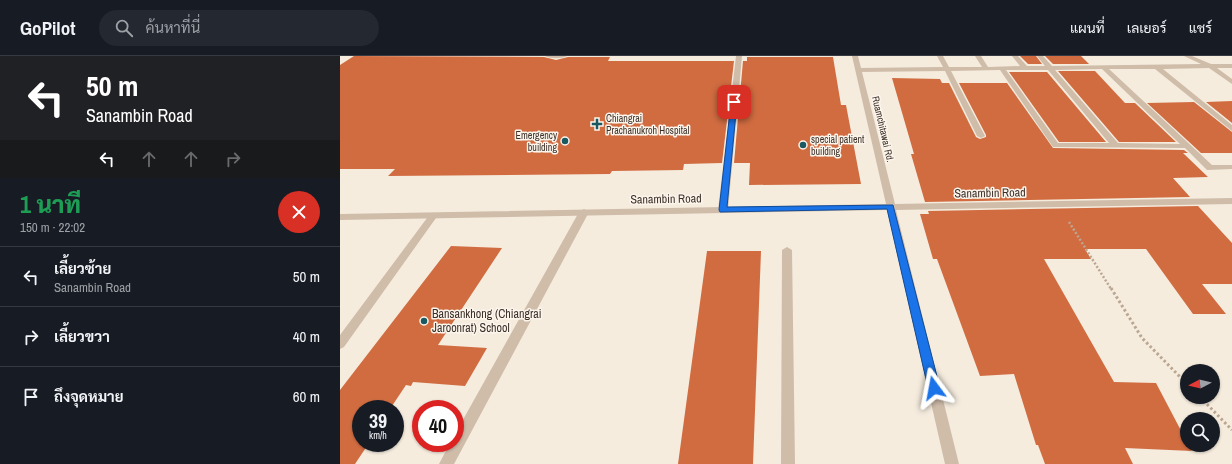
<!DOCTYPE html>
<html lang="th">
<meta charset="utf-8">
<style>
body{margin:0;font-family:"Archivo Narrow",Sarabun,sans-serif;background:#242831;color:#f1f3f6;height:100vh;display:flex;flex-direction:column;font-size:15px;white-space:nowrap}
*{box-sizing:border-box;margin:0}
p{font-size:13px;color:#9ea1a6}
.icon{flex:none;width:22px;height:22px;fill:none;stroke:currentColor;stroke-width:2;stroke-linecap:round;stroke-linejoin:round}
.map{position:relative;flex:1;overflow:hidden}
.panel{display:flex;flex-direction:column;background:#171b24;width:340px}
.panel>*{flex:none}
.top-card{background:#202124;color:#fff;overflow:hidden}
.needle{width:26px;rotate:263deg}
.fabs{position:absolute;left:840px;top:308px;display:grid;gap:8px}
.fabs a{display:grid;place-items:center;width:40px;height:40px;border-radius:50%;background:#171b24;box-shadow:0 1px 3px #0004;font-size:20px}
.speed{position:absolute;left:12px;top:344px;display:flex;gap:8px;font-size:20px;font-weight:700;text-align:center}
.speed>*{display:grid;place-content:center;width:52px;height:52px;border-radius:50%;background:#171b24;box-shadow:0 1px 3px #0004;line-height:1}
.speed small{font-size:10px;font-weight:400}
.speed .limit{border:6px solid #d22;background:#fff;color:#111}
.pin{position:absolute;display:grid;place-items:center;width:34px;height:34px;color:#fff;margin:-17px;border-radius:8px;box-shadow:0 2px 6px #0006}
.me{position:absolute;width:44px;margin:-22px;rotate:347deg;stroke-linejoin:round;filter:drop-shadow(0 0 3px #0008)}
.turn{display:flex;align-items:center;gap:14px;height:84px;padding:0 20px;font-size:18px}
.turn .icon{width:52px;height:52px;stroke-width:2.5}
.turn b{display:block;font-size:28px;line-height:34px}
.lanes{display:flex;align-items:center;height:38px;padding:0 20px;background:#0003;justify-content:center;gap:20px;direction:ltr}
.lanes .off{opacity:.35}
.round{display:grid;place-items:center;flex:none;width:42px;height:42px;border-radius:21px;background:#242831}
.summary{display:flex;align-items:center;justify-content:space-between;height:68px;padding:0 20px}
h1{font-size:24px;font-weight:800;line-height:30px;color:#1e9e55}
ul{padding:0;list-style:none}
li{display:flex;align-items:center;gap:12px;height:60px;padding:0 20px;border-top:1px solid #363941}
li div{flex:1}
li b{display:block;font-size:15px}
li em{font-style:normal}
header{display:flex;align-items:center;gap:24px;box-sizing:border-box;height:56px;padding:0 20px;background:#171b24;border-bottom:1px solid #363941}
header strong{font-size:19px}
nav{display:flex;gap:22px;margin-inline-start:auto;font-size:14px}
.search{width:280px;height:36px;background:#242831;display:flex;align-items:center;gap:10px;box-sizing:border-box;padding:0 14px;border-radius:22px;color:#9ea1a6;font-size:15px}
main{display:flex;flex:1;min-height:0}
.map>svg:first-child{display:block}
.building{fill:#d16c41}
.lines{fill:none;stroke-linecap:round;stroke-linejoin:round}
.path-far1{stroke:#bba692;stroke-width:2.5;stroke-dasharray:2 2;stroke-linecap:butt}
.path{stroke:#bba692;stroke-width:3;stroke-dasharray:2.5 2.5;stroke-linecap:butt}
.service{fill:#cfbca9;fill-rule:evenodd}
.tertiary{fill:#cfbca9;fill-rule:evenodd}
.route{fill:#1a73e8;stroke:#114b97}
.poi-dot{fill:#1a5961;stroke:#fcf5ec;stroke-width:1.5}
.labels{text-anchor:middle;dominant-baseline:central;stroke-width:3;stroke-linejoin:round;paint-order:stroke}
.far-poi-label{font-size:10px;fill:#3b3029;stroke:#fcf5ec;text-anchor:start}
.far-street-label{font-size:10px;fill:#3b3029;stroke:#fcf5ec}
.street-label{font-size:12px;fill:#3b3029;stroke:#fcf5ec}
.poi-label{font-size:12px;fill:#3b3029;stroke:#fcf5ec;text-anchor:start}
</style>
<header>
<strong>GoPilot</strong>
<div class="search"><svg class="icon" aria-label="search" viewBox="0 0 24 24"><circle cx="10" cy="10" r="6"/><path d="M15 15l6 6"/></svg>ค้นหาที่นี่</div>
<nav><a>แผนที่</a><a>เลเยอร์</a><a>แชร์</a></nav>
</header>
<main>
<section class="panel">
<div class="top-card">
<div class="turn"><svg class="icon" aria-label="left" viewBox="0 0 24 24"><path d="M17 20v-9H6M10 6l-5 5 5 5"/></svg><div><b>50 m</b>Sanambin Road</div></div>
<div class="lanes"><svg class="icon" aria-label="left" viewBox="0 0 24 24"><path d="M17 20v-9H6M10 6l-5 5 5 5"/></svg><svg class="icon off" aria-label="ahead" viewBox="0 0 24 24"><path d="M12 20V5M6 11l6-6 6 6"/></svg><svg class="icon off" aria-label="ahead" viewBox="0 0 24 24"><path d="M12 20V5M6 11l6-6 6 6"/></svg><svg class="icon off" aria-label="right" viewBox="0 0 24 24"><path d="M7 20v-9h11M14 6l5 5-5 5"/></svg></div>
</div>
<div class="summary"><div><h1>1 นาที</h1><p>150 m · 22:02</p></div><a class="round" style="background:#d93025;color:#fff"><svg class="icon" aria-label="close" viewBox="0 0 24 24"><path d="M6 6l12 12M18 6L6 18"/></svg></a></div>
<ul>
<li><svg class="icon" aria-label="left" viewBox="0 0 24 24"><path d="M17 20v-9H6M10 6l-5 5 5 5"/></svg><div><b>เลี้ยวซ้าย</b><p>Sanambin Road</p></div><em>50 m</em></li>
<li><svg class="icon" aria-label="right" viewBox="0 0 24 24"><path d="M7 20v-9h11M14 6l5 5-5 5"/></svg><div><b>เลี้ยวขวา</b></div><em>40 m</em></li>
<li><svg class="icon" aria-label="arrive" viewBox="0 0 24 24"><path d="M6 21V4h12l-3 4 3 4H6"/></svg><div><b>ถึงจุดหมาย</b></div><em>60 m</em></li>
</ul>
</section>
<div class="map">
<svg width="892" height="408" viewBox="0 0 892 408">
<rect width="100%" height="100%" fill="#f5ecde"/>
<!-- building -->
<path class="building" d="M14 0 204 1 216 4 228 1H270L268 5H394L382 107 344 108 343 114 272 115 270 118 48 120 55 113H0V9Z
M680 0H696L702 8H688Z
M705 0H741L749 8H713Z
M407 1H493L501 49H506L521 128 409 129 410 107H394L403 5H407Z
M718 15H755L785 47H795L836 86H779Z
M669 16H707L766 86H719Z
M552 22 600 23 602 27H609L636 81 640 83 646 81V79L619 27H667L713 92 844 94 848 97H843L868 121 833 122 850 141 585 146 571 98H574Z
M892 45V67L866 46Z
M854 46 892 76V97H861L807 47Z
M858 150 892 187V228H862L886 258H853L806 193H745L751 203H704L774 326 816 327 847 386V389H849L852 395 785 392 793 408H705L698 389H696L674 318 640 320 597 203H593L580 158H589L588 155Z
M111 190 162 192 98 289 147 292 125 330 73 326 71 330 66 329 50 353H21V387H29L15 408H0V334Z
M367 195H421L413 408H338Z"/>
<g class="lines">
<!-- path-far1 -->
<path class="path-far1" d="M729 166 771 233"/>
<!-- path -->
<path class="path" d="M771 232 802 282 847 328
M860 341 892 374"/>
<!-- service -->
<path class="service" d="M205 0H227C222 3 210 3 205 0Z
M396 0H402L388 154 383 157 378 154Z
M597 0H603L609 11H642L635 0H641L648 11 680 10 672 0H678L687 10H705L697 0H703L712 10 861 8 844 0H852L871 8H892V12H877L892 23V28L869 12 823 13 892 69V75L815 13H769L872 109H892V113L867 114 845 92 713 91 660 14 611 15 645 80 641 82 637 80 605 15 519 16 516 14 519 12 603 11ZM762 13 840 88 778 87 715 14ZM666 14H708L769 87H718Z
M244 153 249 156 114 408H99L110 387H115V378L239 156Z
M93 157 96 158 98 160 96 162 4 291 0 293V279L90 158Z
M447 191 452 194 455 408H441L442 194Z"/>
<!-- tertiary -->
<path class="tertiary" d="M512 0H518L555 148 892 142V148L556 154 619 408H605L547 154 0 164V158L546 148Z"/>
</g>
<!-- route -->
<path class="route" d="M394 44 397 46 387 151 553 149 600 332 598 336 594 337 590 336 588 332 547 153 380 156 379 154 391 46Z"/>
<!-- markers -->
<g class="poi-dot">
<path d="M255 62h4v4h4v4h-4v4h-4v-4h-4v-4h4z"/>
<circle cx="225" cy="85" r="4"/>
<circle cx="463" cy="89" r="4"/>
<circle cx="84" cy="265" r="4"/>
</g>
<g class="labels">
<!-- far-poi labels -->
<g class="far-poi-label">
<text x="266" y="62">Chiangrai<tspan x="266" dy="12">Prachanukroh Hospital</tspan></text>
<text x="217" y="79" text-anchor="end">Emergency<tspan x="217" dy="12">building</tspan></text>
<text x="471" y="83">special patient<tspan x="471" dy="12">building</tspan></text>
</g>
<!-- far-street labels -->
<g class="far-street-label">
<text transform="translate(543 73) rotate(77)">Ruamchitawai Rd.</text>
</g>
<!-- street labels -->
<g class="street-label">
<text transform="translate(650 137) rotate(-1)">Sanambin Road</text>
<text transform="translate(326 143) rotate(-1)">Sanambin Road</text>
</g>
<!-- poi labels -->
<g class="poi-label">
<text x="92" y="258">Bansankhong (Chiangrai<tspan x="92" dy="14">Jaroonrat) School</tspan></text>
</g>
</g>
</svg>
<div class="fabs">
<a><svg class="needle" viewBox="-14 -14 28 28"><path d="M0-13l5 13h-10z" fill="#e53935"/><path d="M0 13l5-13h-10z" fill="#9ea1a6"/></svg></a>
<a><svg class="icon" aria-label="search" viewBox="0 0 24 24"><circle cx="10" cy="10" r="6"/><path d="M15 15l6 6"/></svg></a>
</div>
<div class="speed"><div>39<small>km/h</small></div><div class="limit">40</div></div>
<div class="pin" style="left:394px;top:46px;background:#d93025"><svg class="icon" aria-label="arrive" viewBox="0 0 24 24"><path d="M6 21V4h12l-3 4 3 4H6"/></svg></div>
<svg class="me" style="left:594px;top:332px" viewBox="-20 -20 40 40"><path d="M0-17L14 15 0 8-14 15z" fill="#1a73e8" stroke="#fff" stroke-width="4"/></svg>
</div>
</main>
